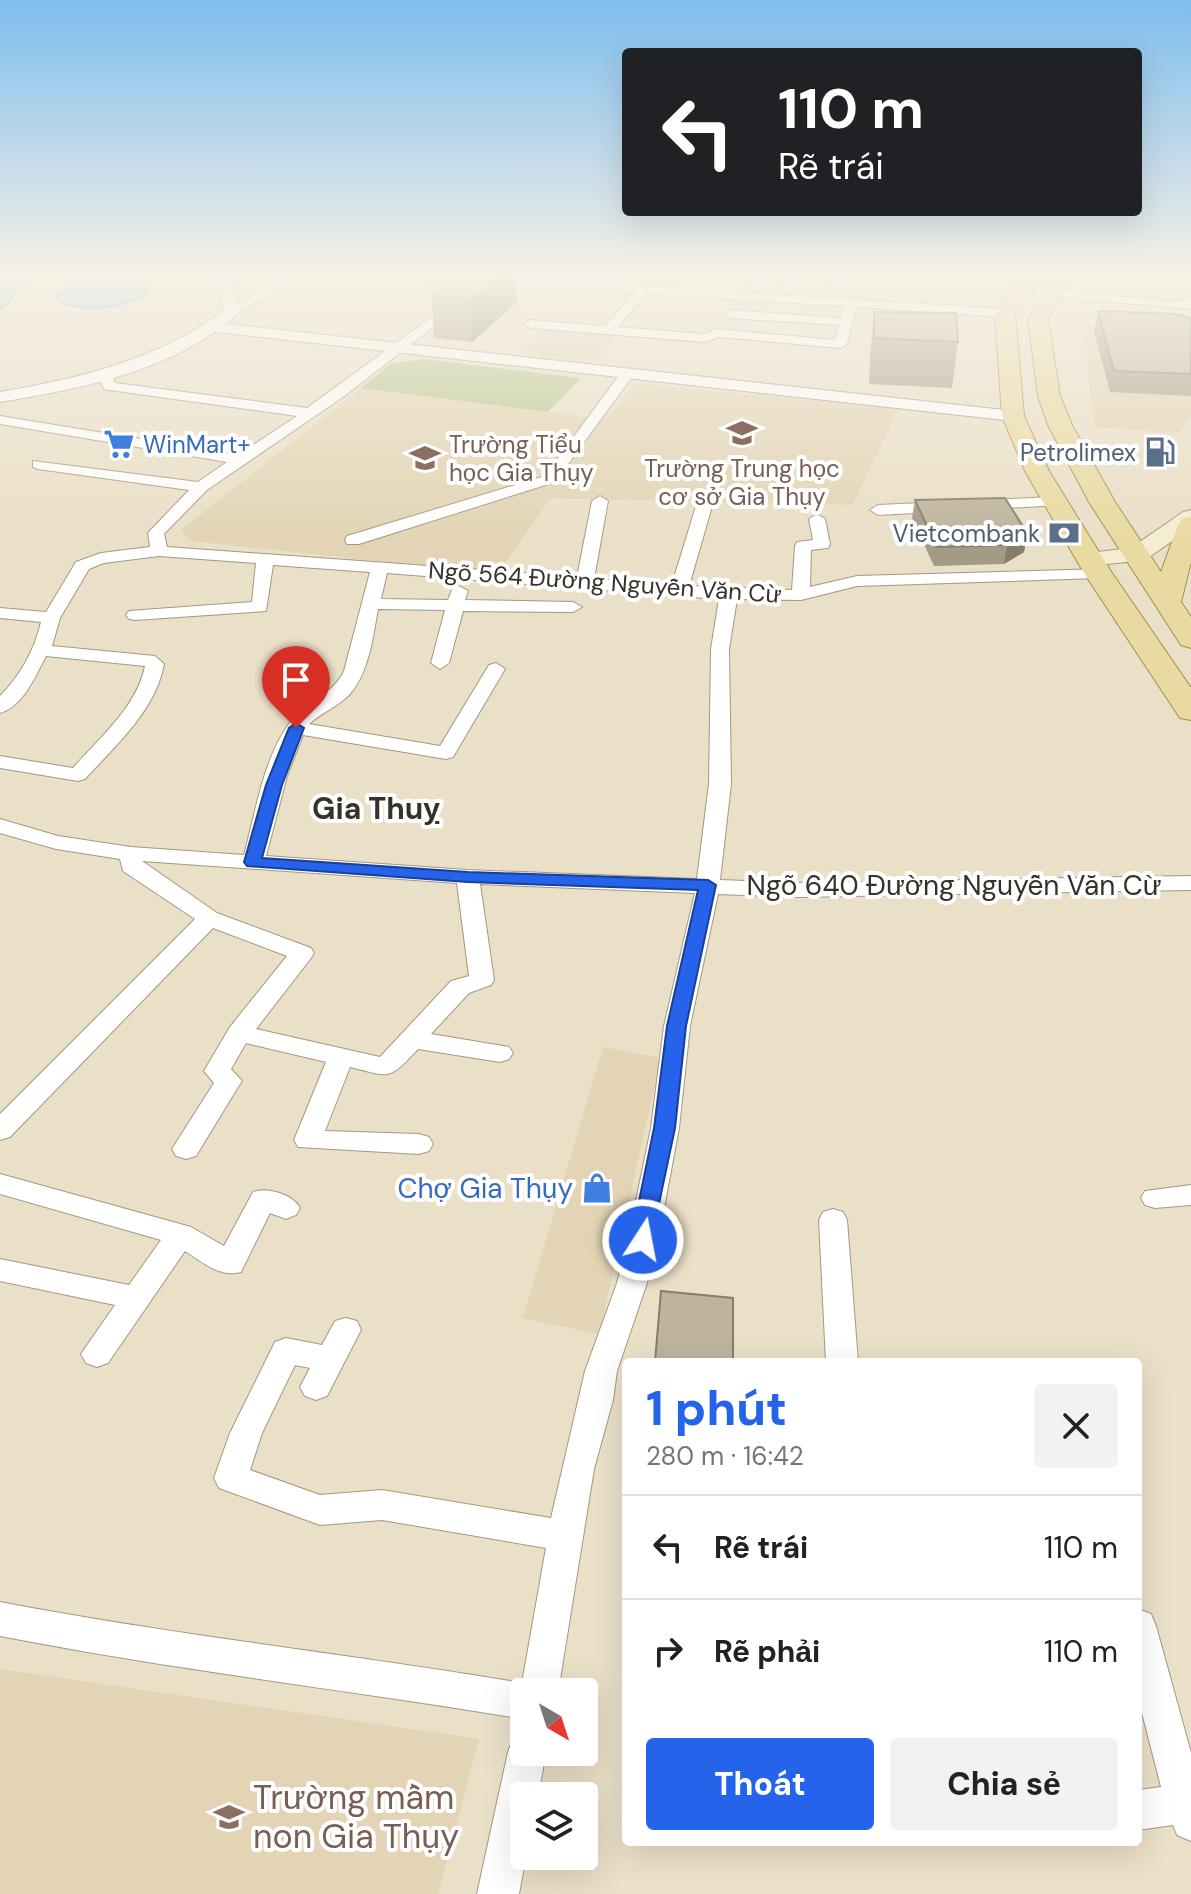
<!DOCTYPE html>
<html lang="vi">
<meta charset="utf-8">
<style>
body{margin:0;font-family:"DM Sans",sans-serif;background:#f2f2f2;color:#222;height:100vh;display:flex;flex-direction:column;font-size:30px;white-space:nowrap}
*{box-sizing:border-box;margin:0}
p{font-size:26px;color:#767676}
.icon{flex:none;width:44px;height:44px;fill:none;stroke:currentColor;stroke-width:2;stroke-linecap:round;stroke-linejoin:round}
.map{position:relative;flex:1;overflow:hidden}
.sheet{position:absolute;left:622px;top:1358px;width:520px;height:488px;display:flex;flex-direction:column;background:#fff;border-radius:8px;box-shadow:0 8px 32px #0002}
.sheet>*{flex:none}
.top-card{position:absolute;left:622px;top:48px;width:520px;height:168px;border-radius:8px;box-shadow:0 8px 32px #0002;background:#202124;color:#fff;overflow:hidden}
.needle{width:52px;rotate:141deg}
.fabs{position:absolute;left:510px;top:1678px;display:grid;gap:16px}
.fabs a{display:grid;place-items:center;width:88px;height:88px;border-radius:8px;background:#fff;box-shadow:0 8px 32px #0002;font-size:40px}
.pin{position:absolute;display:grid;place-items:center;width:68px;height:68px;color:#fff;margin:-82px -34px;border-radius:50% 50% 50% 0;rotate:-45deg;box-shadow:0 0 8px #0007}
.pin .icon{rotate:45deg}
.me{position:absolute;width:88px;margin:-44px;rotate:11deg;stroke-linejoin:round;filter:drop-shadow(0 0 6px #0008)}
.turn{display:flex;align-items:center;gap:28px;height:168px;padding:0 24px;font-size:36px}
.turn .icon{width:104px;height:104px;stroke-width:2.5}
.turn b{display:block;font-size:56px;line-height:68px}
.round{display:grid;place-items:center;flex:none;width:84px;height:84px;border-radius:8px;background:#f2f2f2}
.head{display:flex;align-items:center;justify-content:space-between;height:136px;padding:0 24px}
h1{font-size:48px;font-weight:800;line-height:60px;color:#2563eb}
.action{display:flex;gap:16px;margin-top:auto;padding:16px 24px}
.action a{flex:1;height:92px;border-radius:8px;background:#2563eb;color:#fff;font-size:32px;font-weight:800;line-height:92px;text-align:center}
.action a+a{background:#f2f2f2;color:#222}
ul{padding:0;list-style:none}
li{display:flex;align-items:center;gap:24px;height:104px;padding:0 24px;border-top:2px solid #e0e0e0}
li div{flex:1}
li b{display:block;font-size:30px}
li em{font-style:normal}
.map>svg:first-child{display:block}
.built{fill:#e2d4b4}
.green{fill:#b3c48a}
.water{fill:#80caf7;stroke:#6a9cb9;stroke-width:2}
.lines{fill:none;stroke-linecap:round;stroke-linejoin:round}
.minor-casing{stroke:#a39881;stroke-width:2}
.tertiary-casing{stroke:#a39881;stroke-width:2}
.secondary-casing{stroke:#a39881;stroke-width:2}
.primary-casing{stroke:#a1904f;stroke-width:2}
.minor{fill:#fff;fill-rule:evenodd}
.tertiary{fill:#fff;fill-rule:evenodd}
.secondary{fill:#f4edd0;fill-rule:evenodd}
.primary{fill:#e9daa1;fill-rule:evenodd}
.wall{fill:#a39b86}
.shaded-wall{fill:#857e6d}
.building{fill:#beb49c;stroke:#857e6d;stroke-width:2}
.route{fill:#2563eb;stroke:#184099;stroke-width:2}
.labels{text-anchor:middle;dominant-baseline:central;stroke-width:8;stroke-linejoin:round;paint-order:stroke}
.far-shop-label{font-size:24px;fill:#366cbe;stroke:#fff;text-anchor:start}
.far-education-label{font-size:24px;fill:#785e54;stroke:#fff;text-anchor:start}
.far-service-label{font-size:24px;fill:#4e5e75;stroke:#fff;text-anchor:end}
.far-street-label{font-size:24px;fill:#363229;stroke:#fff}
.street-label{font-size:28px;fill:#363229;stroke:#fff}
.shop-label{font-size:28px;fill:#366cbe;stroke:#fff;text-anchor:end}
.neighbourhood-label{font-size:30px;font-weight:bold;fill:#363229;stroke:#fff}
.near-education-label{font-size:34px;fill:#785e54;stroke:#fff;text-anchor:start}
</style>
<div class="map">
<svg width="1191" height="1894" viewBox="0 0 1191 1894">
<rect width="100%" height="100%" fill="#eadfc7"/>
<!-- built -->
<path class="built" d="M1082 323 1155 327 1191 335V416L1179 433 1094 427Z
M546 327 617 334 596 361 521 354Z
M636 383 899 409 852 505 551 498 497 574 191 541 181 530 361 388 606 419Z
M603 1047 661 1058 599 1334 523 1318Z
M0 1669 479 1739 438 1894H0Z"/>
<!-- green -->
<path class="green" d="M423 359 581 378 548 412 361 388 390 364Z"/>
<!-- water -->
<path class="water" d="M0 275H46L19 285 9 303 0 310Z
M103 279C118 279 139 277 148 291 133 309 72 315 55 297L64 288Z"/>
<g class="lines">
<!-- minor casing -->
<g class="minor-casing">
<path id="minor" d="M284 275H298L236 315 226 312Z
M405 275H461L1005 309 1011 313 1005 317 856 307 847 344 840 348 719 337 705 342 530 328 524 324 530 320 605 326 634 293 411 279ZM646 294 844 306 841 318 731 310 725 314 731 318 839 325 835 340 717 329 703 334 618 327Z
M761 275H774L759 290H751V284Z
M794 275H807L791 291H783V285Z
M841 275H854L835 294H827V288Z
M1050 289 1174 302 1191 298V309L1046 296 1044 293Z
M459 297 465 301 463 304 343 397 207 490 164 534 167 547 577 577 592 501 600 496 608 501 594 579 672 584 697 503 705 498 713 503 689 586 792 590 795 546 797 542 813 540 809 519 817 514 825 519 830 544 828 548 811 550 810 587 857 576 1104 569 1107 573 1104 577 1098 578 857 586 801 600 737 599 729 649 731 784 720 880 798 883 1191 876V890L798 897 718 894 690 1026 679 1128 658 1240 647 1283 617 1371 613 1400 594 1469 558 1692H524V1719C350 1690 174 1670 0 1636V1602C173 1635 348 1654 522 1683L546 1548 382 1520 320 1525 219 1488 214 1478 230 1433 275 1342 286 1338 322 1345 335 1321 346 1318 357 1321 361 1330 327 1396 316 1400 305 1396 300 1387 310 1368 295 1365 262 1433 250 1470 320 1495 382 1490 551 1518 585 1371 617 1283 628 1240 651 1128 664 1026 695 893 480 884 494 980 491 985 469 993 431 1034 509 1047 513 1053 509 1059 500 1062 418 1049C388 1081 391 1077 350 1067L325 1131 419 1134 429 1137 433 1144 429 1151 419 1154 298 1147 294 1140 326 1062 246 1043 231 1069 242 1081 238 1087 196 1156 186 1159 176 1156 172 1149 214 1083 204 1071 230 1027 287 956 213 928 10 1137 0 1140V1114L195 919 123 871 120 859 56 849 0 833V819L58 836 131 847 244 855C256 811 263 758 291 721 307 700 332 696 344 671L370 572 273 565 266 611 135 620 129 619 126 615 129 611 252 602 256 563 159 556 104 563 89 569 60 618 52 646 155 656 164 664C156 710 115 746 85 779L78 781 0 768V756L73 768C99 738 137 707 145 666L46 656C36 675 23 707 0 713V696C20 676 35 649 41 622L0 618V608L46 612 76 562 101 553 150 547 148 533 189 490 38 469 33 467V461L198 482 227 462 0 424V416L238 455 297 416 109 390 104 389 99 376 106 372 111 373 115 383 307 408ZM387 573 719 599 711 649 709 784 697 879 468 870 266 856 287 776 303 735 446 759 453 757 505 669 496 663 489 665 440 746 309 724C321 713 339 706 350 694 369 672 373 637 378 609L445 610 431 663 440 669 449 663 463 611 573 612 582 607 573 602 465 600 468 591 459 586 453 587 448 600 381 599ZM142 861 457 883 469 976 451 981 380 1057 256 1029 311 958 314 953 311 948 217 913Z
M627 370 634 374 555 482 359 544H347L345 540 347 536 545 476 622 371Z
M1055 497 1063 502 1061 505 878 515 870 510 878 505Z
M0 1174 191 1227 224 1246 253 1192C268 1187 293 1194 300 1208L296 1215 286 1219 270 1213 241 1272C220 1278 202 1262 185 1251L108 1363 97 1367 86 1363 81 1354 115 1305 0 1281V1259L129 1285 161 1240 0 1194Z
M1191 1185V1205L1155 1208 1145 1205 1141 1198 1145 1191Z
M833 1209 843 1212 847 1220 858 1362H826L819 1220 823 1212Z
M1138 1609 1151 1614 1156 1626 1191 1753V1841L1177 1835 1173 1825 1138 1830V1790L1161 1787 1138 1697Z
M524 1734V1752H546L538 1796H524L526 1856 519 1894H477L508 1752 513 1739Z"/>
</g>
<!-- tertiary casing -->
<g class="tertiary-casing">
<path id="tertiary" d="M216 275H230L240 312 226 324 1013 411 1022 416 1013 421 215 332C152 375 74 390 0 402V392C81 378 156 360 224 311Z"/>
</g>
<!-- secondary casing -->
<g class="secondary-casing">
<path id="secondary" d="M1191 510V528L1145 560 1089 566 1080 564 1077 559 1080 554 1131 548 1183 512Z"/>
</g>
<!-- primary casing -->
<g class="primary-casing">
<path id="primary" d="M1025 275H1043L1015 313 1024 416 1049 471 1068 502 1112 573 1191 688V720L1180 718 1084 573 1025 471 1002 416 995 313Z
M1055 275H1073L1048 319 1060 396 1072 425 1115 502 1161 572 1178 525 1182 519 1191 517V562L1181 602 1191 617V648L1181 645 1089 502 1048 425 1038 396 1028 319Z"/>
</g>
<!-- minor -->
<use href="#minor" class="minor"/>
<!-- tertiary -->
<use href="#tertiary" class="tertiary"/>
<!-- secondary -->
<use href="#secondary" class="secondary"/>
<!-- primary -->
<use href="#primary" class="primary"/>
</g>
<!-- wall -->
<path class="wall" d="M460 275H516L517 302 472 342 434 338 432 296Z
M1098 311 1191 318V394L1190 396 1110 392 1094 331Z
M874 312 958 342 952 388 869 384 870 357Z
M915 500 1027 533 1024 552 1004 564 934 566 912 518Z"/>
<!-- shaded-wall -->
<path class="shaded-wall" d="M501 275H516L517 302 472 342 470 300Z
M1027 533 1024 552 1004 564 1007 545Z"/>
<!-- building -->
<path class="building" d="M460 275H501L470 300 432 296Z
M1098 311 1175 314 1191 318V374L1114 371Z
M874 312 956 313 958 342 874 338Z
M1005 498 1027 533 1007 545 937 547 915 500Z
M661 1291 733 1298V1362H655Z"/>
<!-- sky -->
<linearGradient id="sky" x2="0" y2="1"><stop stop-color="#7ebdee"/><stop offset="0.51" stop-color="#f6f1e6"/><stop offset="1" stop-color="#f6f1e6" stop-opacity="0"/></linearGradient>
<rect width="1191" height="540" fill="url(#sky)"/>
<!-- route -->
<path class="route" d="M296 723 304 728 282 785 262 858 468 872 708 880 716 885 686 1026 675 1128 650 1246 643 1249 635 1246 631 1240 654 1128 667 1026 698 890 468 882 247 866 244 862 266 785 289 728Z"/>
<!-- icons -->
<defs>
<g id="school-bare" transform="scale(2.4)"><path d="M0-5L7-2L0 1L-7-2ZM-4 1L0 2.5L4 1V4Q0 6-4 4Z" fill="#8d6e63" stroke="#fff" stroke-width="2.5" paint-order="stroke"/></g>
<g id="supermarket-bare" transform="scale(2.4)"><path d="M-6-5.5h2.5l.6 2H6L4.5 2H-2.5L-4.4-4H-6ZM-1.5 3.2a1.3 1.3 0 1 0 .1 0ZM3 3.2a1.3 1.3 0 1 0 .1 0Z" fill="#3f7fe0" stroke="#fff" stroke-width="2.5" paint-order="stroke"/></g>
<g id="fuel-bare" transform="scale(2.4)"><path d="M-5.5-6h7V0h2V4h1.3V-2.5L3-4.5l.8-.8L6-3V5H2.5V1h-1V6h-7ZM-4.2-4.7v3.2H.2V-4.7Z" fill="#5c6f8a" stroke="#fff" stroke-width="2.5" paint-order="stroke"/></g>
<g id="bank-bare" transform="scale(2.4)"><path d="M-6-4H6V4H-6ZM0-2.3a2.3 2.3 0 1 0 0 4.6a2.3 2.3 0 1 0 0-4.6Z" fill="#5c6f8a" stroke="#fff" stroke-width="2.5" paint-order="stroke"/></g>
<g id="shop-bare" transform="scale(2.4)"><path d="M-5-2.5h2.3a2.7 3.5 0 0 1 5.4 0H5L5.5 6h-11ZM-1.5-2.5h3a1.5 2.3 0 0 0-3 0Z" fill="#3f7fe0" stroke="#fff" stroke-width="2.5" paint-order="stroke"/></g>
</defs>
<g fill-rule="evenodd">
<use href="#school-bare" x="742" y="433"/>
<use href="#supermarket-bare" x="119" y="444"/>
<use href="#fuel-bare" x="1160" y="452"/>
<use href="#school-bare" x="425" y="458"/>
<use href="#bank-bare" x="1064" y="533"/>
<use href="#shop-bare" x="597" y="1188"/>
<use href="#school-bare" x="229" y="1817"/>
</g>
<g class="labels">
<!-- far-shop labels -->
<g class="far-shop-label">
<text x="143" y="444">WinMart+</text>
</g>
<!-- far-education labels -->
<g class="far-education-label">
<text x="449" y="444">Trường Tiểu<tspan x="449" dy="28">học Gia Thụy</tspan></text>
<text x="742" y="468" text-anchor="middle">Trường Trung học<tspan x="742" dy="28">cơ sở Gia Thụy</tspan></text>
</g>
<!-- far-service labels -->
<g class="far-service-label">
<text x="1136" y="452">Petrolimex</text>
<text x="1040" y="533">Vietcombank</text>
</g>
<!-- far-street labels -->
<g class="far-street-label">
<text transform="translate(605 582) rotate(4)">Ngõ 564 Đường Nguyễn Văn Cừ</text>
</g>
<!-- street labels -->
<g class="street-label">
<text x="954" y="885">Ngõ 640 Đường Nguyễn Văn Cừ</text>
</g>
<!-- shop labels -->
<g class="shop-label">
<text x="573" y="1188">Chợ Gia Thụy</text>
</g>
<!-- neighbourhood labels -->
<g class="neighbourhood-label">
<text x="376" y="808">Gia Thuỵ</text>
</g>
<!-- near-education labels -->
<g class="near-education-label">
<text x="253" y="1797">Trường mầm<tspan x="253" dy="39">non Gia Thụy</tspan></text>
</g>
</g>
</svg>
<div class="fabs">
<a><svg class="needle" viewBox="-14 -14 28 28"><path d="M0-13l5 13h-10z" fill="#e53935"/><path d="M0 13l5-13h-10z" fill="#767676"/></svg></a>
<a><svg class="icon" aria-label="layers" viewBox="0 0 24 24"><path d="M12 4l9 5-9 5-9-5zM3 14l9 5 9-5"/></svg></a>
</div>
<div class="pin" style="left:296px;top:728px;background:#d93025"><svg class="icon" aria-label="arrive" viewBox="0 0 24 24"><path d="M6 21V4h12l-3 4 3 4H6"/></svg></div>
<svg class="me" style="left:643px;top:1240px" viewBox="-20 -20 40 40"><circle r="17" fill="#2563eb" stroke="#fff" stroke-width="3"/><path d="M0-11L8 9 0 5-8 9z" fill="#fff"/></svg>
<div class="top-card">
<div class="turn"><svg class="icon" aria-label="left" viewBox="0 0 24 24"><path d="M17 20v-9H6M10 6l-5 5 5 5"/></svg><div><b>110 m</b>Rẽ trái</div></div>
</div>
<section class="sheet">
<div class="head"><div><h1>1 phút</h1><p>280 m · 16:42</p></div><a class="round"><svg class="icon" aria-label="close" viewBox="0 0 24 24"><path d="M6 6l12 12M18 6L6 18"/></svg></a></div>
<ul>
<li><svg class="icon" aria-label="left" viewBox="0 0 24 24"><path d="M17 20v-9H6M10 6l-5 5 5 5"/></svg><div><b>Rẽ trái</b></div><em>110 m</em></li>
<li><svg class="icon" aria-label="right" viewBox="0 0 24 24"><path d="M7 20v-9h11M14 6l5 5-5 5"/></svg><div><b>Rẽ phải</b></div><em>110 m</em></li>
</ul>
<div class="action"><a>Thoát</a><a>Chia sẻ</a></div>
</section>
</div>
